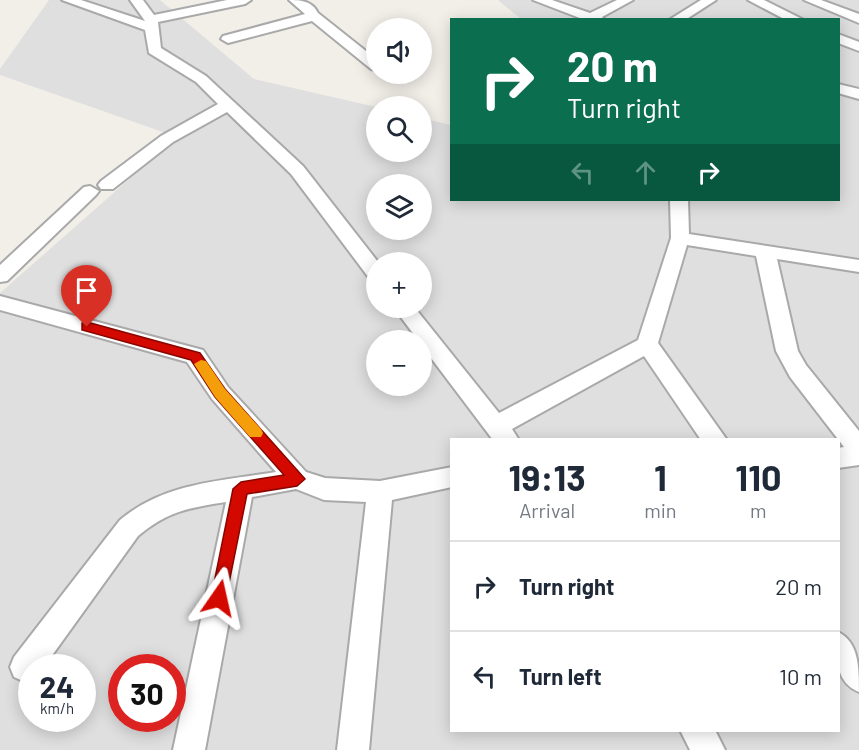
<!DOCTYPE html>
<meta charset="utf-8">
<style>
body{margin:0;font-family:Barlow,sans-serif;background:#f2f2f3;color:#1f2937;height:100vh;display:flex;flex-direction:column;font-size:22px;white-space:nowrap}
*{box-sizing:border-box;margin:0}
p{font-size:20px;color:#747a83}
.icon{flex:none;width:33px;height:33px;fill:none;stroke:currentColor;stroke-width:2;stroke-linecap:round;stroke-linejoin:round}
.map{position:relative;flex:1;overflow:hidden}
.details{position:absolute;left:450px;top:438px;width:390px;height:294px;display:flex;flex-direction:column;background:#fff;border-radius:0px;box-shadow:0 3px 15px #0003}
.details>*{flex:none}
.top-card{position:absolute;left:450px;top:18px;width:390px;height:183px;border-radius:0px;box-shadow:0 3px 15px #0003;background:#0b6e4f;color:#fff;overflow:hidden}
.buttons{position:absolute;left:366px;top:18px;display:grid;gap:12px}
.buttons a{display:grid;place-items:center;width:66px;height:66px;border-radius:50%;background:#fff;box-shadow:0 3px 15px #0003;font-size:30px}
.speed{position:absolute;left:18px;top:654px;display:flex;gap:12px;font-size:30px;font-weight:700;text-align:center}
.speed>*{display:grid;place-content:center;width:78px;height:78px;border-radius:50%;background:#fff;box-shadow:0 3px 15px #0003;line-height:1}
.speed small{font-size:15px;font-weight:400}
.speed .limit{border:9px solid #d22;background:#fff;color:#111}
.pin{position:absolute;display:grid;place-items:center;width:51px;height:51px;color:#fff;margin:-62px -26px;border-radius:50% 50% 50% 0;rotate:-45deg;box-shadow:0 0 6px #0007}
.pin .icon{rotate:45deg}
.me{position:absolute;width:66px;margin:-33px;rotate:11deg;stroke-linejoin:round;filter:drop-shadow(0 0 4px #0008)}
.turn{display:flex;align-items:center;gap:21px;height:126px;padding:0 18px;font-size:27px}
.turn .icon{width:78px;height:78px;stroke-width:2.5}
.turn b{display:block;font-size:42px;line-height:51px}
.lanes{display:flex;align-items:center;height:57px;padding:0 18px;background:#0003;justify-content:center;gap:30px;direction:ltr}
.lanes .off{opacity:.35}
.eta{display:flex;justify-content:space-evenly;align-items:center;height:102px;text-align:center}
.eta b{font-size:36px;font-weight:700;line-height:42px}
ul{padding:0;list-style:none}
li{display:flex;align-items:center;gap:18px;height:90px;padding:0 18px;border-top:2px solid #e0e1e3}
li div{flex:1}
li b{display:block;font-size:22px}
li em{font-style:normal}
.map>svg:first-child{display:block}
.residential{fill:#e0dfdf;fill-rule:evenodd}
.lines{fill:none;stroke-linecap:round;stroke-linejoin:round}
.minor-casing{stroke:#a9a9a9;stroke-width:4}
.minor{fill:#fff;fill-rule:evenodd}
.route{fill:#d30900;stroke:#890600;stroke-width:1.5}
.slow{fill:#f59e0b}
</style>
<div class="map">
<svg width="859" height="750" viewBox="0 0 859 750">
<rect width="100%" height="100%" fill="#f2efe9"/>
<!-- residential -->
<path class="residential" d="M49 0H160L254 79 376 107V152H422V118L451 125 452 200H838V20L521 19 498 0H859V750H0V293L177 137 0 75V69ZM376 184H422V230H376ZM376 262H422V308H376ZM376 340H422V386H376ZM452 440H838V730H452ZM32 668H82V718H32ZM122 668H172V718H122Z"/>
<g class="lines">
<!-- minor casing -->
<g class="minor-casing">
<path id="minor" d="M62 0H81L145 21 130 0H143L154 15 227 0H251L245 4 158 22 161 48 206 76 303 166 378 262 376 279 369 278 291 174 227 112 173 142 113 189H101L98 185 101 181 161 136 218 104 196 82 149 53 145 30Z
M289 0C301 0 312 1 318 13L376 59V70L371 69 312 21 228 43 221 39 223 36 305 14Z
M533 0H552L590 13 617 0H633L602 17 605 20H585Z
M701 0H716L685 20H669Z
M748 0H764L804 20H786Z
M804 0H821L859 14V23Z
M838 34 859 42V51L838 43Z
M838 84 859 89V99L838 93Z
M90 186 99 191 96 195 7 281 0 282V265L84 187Z
M670 200H688L689 234 859 260V272L777 259 798 351 806 365 859 431V465L838 468V448L844 447 790 377 776 351 756 256 687 245 658 343 727 440H701L644 356 512 429 519 440H493L422 346V340H418L394 308H415L499 413 638 340 671 238Z
M0 296 203 350 228 387 306 472 325 478 380 481 452 467V487L392 500 369 750H337L366 502 324 500 296 489 252 497 205 750H173L226 502C188 508 168 511 138 536L43 668H32V679L25 682 14 677 10 667 14 657 120 520C164 483 220 481 276 472L212 399 187 362 0 310Z
M838 632C859 642 859 668 859 692 833 681 838 656 838 632Z
M680 730H715L725 750H690Z"/>
</g>
<!-- minor -->
<use href="#minor" class="minor"/>
</g>
<!-- route -->
<path class="route" d="M87 322 200 353 225 389 305 479 297 486 247 494 225 603 219 606 213 603 211 598 233 489 241 482 284 475 215 397 191 360 82 330V323Z"/>
<!-- slow -->
<path class="slow" d="M201 360 206 361 225 389 261 429 263 433 261 437H250L215 397 194 364Z"/>
</svg>
<div class="buttons">
<a><svg class="icon" aria-label="sound" viewBox="0 0 24 24"><path d="M4 9h4l5-4v14l-5-4H4zM17 9q2 3 0 6"/></svg></a>
<a><svg class="icon" aria-label="search" viewBox="0 0 24 24"><circle cx="10" cy="10" r="6"/><path d="M15 15l6 6"/></svg></a>
<a><svg class="icon" aria-label="layers" viewBox="0 0 24 24"><path d="M12 4l9 5-9 5-9-5zM3 14l9 5 9-5"/></svg></a>
<a>+</a>
<a>−</a>
</div>
<div class="speed"><div>24<small>km/h</small></div><div class="limit">30</div></div>
<div class="pin" style="left:87px;top:327px;background:#d93025"><svg class="icon" aria-label="arrive" viewBox="0 0 24 24"><path d="M6 21V4h12l-3 4 3 4H6"/></svg></div>
<svg class="me" style="left:219px;top:598px" viewBox="-20 -20 40 40"><path d="M0-17L14 15 0 8-14 15z" fill="#d30900" stroke="#fff" stroke-width="4"/></svg>
<div class="top-card">
<div class="turn"><svg class="icon" aria-label="right" viewBox="0 0 24 24"><path d="M7 20v-9h11M14 6l5 5-5 5"/></svg><div><b>20 m</b>Turn right</div></div>
<div class="lanes"><svg class="icon off" aria-label="left" viewBox="0 0 24 24"><path d="M17 20v-9H6M10 6l-5 5 5 5"/></svg><svg class="icon off" aria-label="ahead" viewBox="0 0 24 24"><path d="M12 20V5M6 11l6-6 6 6"/></svg><svg class="icon" aria-label="right" viewBox="0 0 24 24"><path d="M7 20v-9h11M14 6l5 5-5 5"/></svg></div>
</div>
<section class="details">
<div class="eta">
<div><b>19:13</b><p>Arrival</p></div>
<div><b>1</b><p>min</p></div>
<div><b>110</b><p>m</p></div>
</div>
<ul>
<li><svg class="icon" aria-label="right" viewBox="0 0 24 24"><path d="M7 20v-9h11M14 6l5 5-5 5"/></svg><div><b>Turn right</b></div><em>20 m</em></li>
<li><svg class="icon" aria-label="left" viewBox="0 0 24 24"><path d="M17 20v-9H6M10 6l-5 5 5 5"/></svg><div><b>Turn left</b></div><em>10 m</em></li>
</ul>
</section>
</div>
